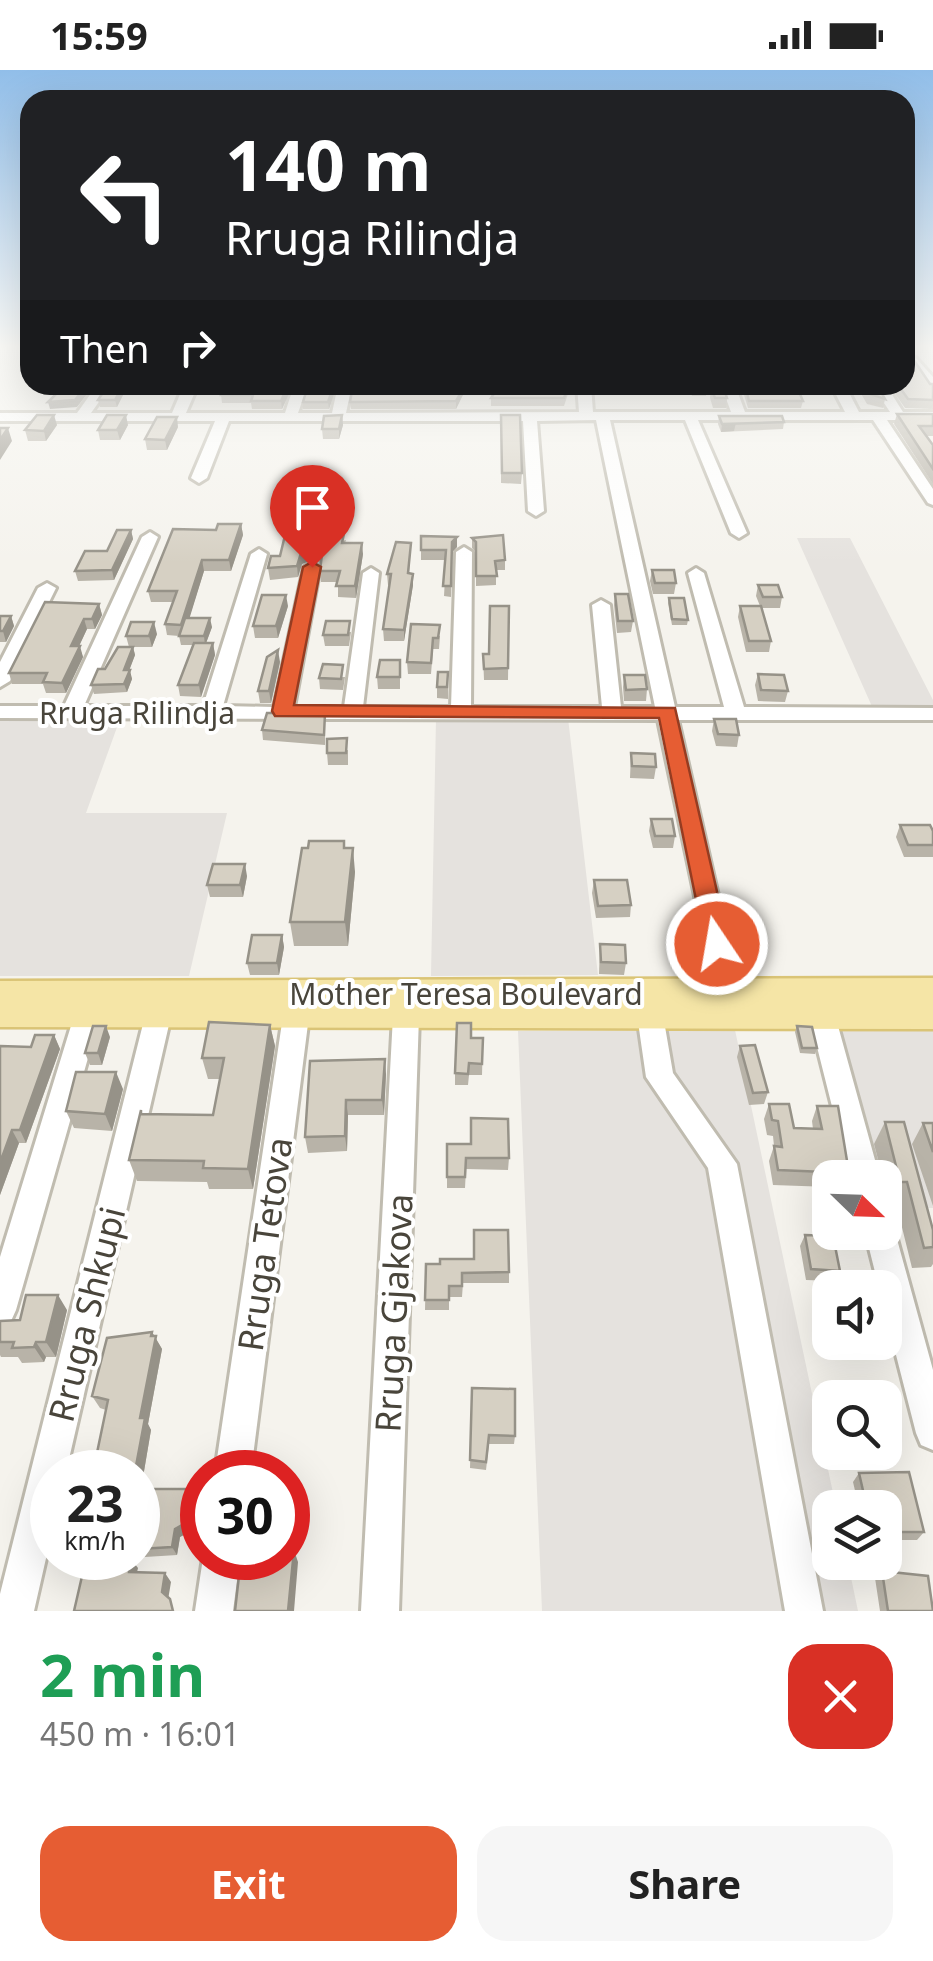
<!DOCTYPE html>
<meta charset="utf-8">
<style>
body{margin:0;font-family:"Noto Sans",sans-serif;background:#f6f6f6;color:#222;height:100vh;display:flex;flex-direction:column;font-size:38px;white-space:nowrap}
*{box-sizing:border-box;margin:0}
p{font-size:32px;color:#767676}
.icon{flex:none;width:55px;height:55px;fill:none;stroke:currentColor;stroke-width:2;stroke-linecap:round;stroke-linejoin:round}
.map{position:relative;height:1541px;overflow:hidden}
.side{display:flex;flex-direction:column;background:#fff;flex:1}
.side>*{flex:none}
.guide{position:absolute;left:20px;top:20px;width:895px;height:305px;border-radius:30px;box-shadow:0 10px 40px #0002;background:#202124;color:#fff;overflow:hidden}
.needle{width:65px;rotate:113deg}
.buttons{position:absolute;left:812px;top:1090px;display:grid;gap:20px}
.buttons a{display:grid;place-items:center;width:90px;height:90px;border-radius:20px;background:#fff;box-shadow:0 10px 40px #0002;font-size:50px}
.speed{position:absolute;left:30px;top:1380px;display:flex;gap:20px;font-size:50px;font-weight:700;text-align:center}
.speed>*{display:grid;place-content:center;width:130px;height:130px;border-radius:50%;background:#fff;box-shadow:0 10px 40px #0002;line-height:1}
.speed small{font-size:25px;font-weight:400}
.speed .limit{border:15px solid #d22;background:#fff;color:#111}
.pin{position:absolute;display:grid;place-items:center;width:85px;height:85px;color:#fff;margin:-102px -42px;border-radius:50% 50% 50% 0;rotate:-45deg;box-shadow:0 0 10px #0007}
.pin .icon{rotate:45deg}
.me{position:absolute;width:110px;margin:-55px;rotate:348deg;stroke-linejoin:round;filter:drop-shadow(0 0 8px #0008)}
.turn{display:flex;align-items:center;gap:35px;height:210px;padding:0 40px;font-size:45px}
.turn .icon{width:130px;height:130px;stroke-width:2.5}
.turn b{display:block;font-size:70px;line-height:85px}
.then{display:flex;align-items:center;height:95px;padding:0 40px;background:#0003;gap:20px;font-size:38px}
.round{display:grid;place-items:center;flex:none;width:105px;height:105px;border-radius:30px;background:#f6f6f6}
.head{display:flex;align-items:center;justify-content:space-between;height:170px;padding:0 40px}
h1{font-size:60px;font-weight:700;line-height:75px;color:#1e9e55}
.action{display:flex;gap:20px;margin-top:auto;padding:20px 40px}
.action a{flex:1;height:115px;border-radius:30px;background:#e65d33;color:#fff;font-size:40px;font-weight:700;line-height:115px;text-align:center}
.action a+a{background:#f6f6f6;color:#222}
.status{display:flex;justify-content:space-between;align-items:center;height:70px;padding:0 50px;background:#fff;direction:ltr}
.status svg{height:28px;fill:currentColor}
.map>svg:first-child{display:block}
.industrial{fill:#e5e2de}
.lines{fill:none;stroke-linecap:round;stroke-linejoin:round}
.minor-casing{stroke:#c0bcb0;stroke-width:6}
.major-casing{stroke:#dac476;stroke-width:5}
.minor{fill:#fff;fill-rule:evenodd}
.major{fill:#f5e5a6;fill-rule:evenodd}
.wall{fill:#b8b3a8}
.shaded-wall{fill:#969288}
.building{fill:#d6d0c3;stroke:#969288;stroke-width:2.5}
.route{fill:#e65d33;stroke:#963c21;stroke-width:2.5}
.labels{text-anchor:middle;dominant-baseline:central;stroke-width:8;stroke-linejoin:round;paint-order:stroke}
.street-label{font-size:30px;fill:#49453b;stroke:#fff}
.near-street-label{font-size:35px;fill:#49453b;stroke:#fff}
</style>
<div class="status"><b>15:59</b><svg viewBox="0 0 49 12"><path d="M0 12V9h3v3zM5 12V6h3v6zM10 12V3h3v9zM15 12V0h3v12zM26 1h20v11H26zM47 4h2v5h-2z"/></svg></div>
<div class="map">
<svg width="933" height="1541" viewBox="0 0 933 1541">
<rect width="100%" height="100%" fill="#f5f3ed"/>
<!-- industrial -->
<path class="industrial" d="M797 468H850L933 630V640L874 641Z
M568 648 598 905 431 906 436 649Z
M0 649H120L86 743H227L189 906H0Z
M735 960 836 1437 830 1438V1492L848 1493 858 1541H542L518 961Z
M834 960H933V1138L885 1137V1108L874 1107Z"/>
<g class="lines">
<!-- minor casing -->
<g class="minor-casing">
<path id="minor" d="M916 288 933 307V321L928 320 910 292Z
M97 315H111L91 343H172L184 315H198L186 343H285L294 315H308L298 343H332L338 315H352L346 343 579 342 577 315H591L593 342H731L721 315H735L745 342H845L831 315H845L859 342H890L872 315H886L903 342H933V350H887L933 419V435L928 433 873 350H698L747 463 739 468 731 463 685 350H610L675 637H724L688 503 696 498 704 503 744 637 933 638V650H678L729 874 726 881H708L705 874 658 650 0 648V636H64L142 467 150 462 158 467 84 636H203L251 484 259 479 267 484 223 636 274 637 304 497 312 492 320 497 294 637H344L363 503 371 498 379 503 363 637H451L456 482 464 477 472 482 471 637H602L592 535 601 530 610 535 621 637H655L596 350 537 351 544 441 536 446 528 441 523 351H229L207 408 199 413 191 408 215 351H0V343H77Z
M47 513 56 518 10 611 0 617V592L38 518Z
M650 934 659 938 663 945 673 1003 737 1094 823 1541H785L708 1098 646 1007 637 945 641 938Z
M822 934 831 938 835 945 880 1108H850L809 945 813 938Z
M87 935 96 939 100 946 16 1240 11 1251 0 1256V1187L74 946 78 939Z
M158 935 167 939 171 946 66 1402H52V1462L34 1541H0V1524L145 946 149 939Z
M296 935 305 939 309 946 251 1402H215L283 946 287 939Z
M406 935 415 939 419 946 399 1541H361L393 946 397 939Z
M885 1150 891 1152 895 1162 933 1300V1380L921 1375 916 1363 885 1242V1218H879L865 1162H885Z
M203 1488H240L233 1541H195Z"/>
</g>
<!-- major casing -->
<g class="major-casing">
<path id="major" d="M933 908V959L0 957V911Z"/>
</g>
<!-- minor -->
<use href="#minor" class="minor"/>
<!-- major -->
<use href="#major" class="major"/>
</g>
<!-- wall -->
<path class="wall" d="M933 314V339L905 338 889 315Z
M108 315H128L117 337H100L98 330Z
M293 315 282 339H252L251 333H222L221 325Z
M322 315H337L329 339H303V332Z
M467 315 456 339H351L350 332Z
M571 315 564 336H491V328Z
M688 315H705L707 318 706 326H692Z
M741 315H796L803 331 801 338H748Z
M856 315H877L885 329 883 338 867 334Z
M711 318 727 328 726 338H713L710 328Z
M897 344H933V366H926L933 375V414L894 354Z
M342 345 343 355 339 369H323L322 359Z
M501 345 522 403 521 414 501 413Z
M719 346 784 352 783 359 721 362 718 354Z
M57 355 46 371H28L25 360Z
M128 355 120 370H100L98 360Z
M178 357 167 380H147L145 369Z
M241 454 243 465 231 501H204L189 548 212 557 206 573H213L215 585 201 627 180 626 178 615 193 575H181L179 566 167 565 165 554 173 532H151L148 521 216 460Z
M131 460 133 469 114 510 78 511 75 501 107 481Z
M457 467V477L452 482 451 527 444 526 446 490H421V480Z
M472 468 505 490V500H496V515L476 516V482L472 478Z
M346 470 345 473 363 484 356 528 338 527V512H321V494L314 489 302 494 298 507 270 510 268 498 280 486Z
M411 473 409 504H413V515L404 571H384L383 559 390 515H388L387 504Z
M652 500 676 513 674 524H653L650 511Z
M758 515 782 527 780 538H761L771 571 769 582H746L738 547 740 536H760L756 526Z
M615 524 633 551 631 562 617 563 614 535Z
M669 528 688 550 687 555H672L668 533Z
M99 534 102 545 95 559H87L79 576 83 587 66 623H46L43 614H12L9 603Z
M288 536 278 568H255L253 556Z
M509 536 508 610H484L483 584H489Z
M0 546H11L14 556 6 572H0Z
M411 554 440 566 439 579H433L431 604H408L407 592Z
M351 562 349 576H325L323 565Z
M157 564 152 577H133L135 585 129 600 132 609 127 622 94 624 91 615 105 599 129 577 126 566Z
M400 590V619H378L377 607Z
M280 592 271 633H260L258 621Z
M448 602V629L437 628V617Z
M758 604 788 621 785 632 758 631 755 615Z
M624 605 647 619 646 631H624L623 617Z
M345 607 343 620 320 619 319 608Z
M325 643V675L263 670 262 660Z
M714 649 739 665 737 677 716 676 712 661Z
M348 680V695H328L327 683Z
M631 683 656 697 654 709 630 708Z
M651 749 675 766 673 778H653L649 761Z
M900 755 933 761V787H904L896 767Z
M345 778 355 802 348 876H294L290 852Z
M247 806 243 827H210L207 815Z
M594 810 631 835 630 847 596 848 592 823Z
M282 865 284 877 279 905H250L247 893Z
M600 874 626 893 624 905 599 904Z
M682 881 703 895 702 901 683 900 681 887Z
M270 955 275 976 253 1119H209L207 1112 137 1111 129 1090 141 1040 142 1044 213 1045 220 1009H208L202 988Z
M797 956 817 978 815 984 800 983 795 962Z
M54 965 60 979 26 1073H19L0 1125V976L31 977Z
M110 967 102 995H90L85 983Z
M471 968H483L482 1005H469L468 1015H455V1003Z
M740 976 768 1022 764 1034 749 1035 737 987Z
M310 991 386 1004 384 1045H348L347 1081 308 1083 305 1067Z
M123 1019 112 1061 74 1058 66 1041Z
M769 1034 794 1058 813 1059 812 1051 817 1036 849 1103 847 1108H830V1117L773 1115 769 1091 774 1076 773 1066 767 1065 764 1049Z
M885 1052 933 1160V1194L931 1197 912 1198 896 1133H889L885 1117V1108H883L874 1074Z
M923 1053H933V1136L912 1074Z
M447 1074 509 1088 508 1100 466 1099 465 1118H447Z
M805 1165 840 1201 835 1211 806 1210 800 1176Z
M426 1194 509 1202V1213H463L462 1227H449V1240H425Z
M67 1240 56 1287H46L44 1292 22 1293 18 1287H1L0 1285V1251L20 1250Z
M152 1262 162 1279 148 1354 151 1360 143 1407H138V1402H93L106 1340 100 1338 92 1326Z
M472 1318 515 1366 514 1374H489L486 1400 470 1398Z
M859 1403 924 1462 917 1470H885V1438H859L853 1412Z
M196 1419 201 1427 196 1458 180 1467 177 1485 145 1487 139 1479Z
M882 1501 933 1541H880L875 1508Z"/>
<!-- shaded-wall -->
<path class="shaded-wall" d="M87 315H94L77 337 50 339 48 332Z
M123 315H128L117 337 115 330Z
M288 315H293L282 339 281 331Z
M334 315H337L329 339 328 332Z
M465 315H467V317L456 339V331Z
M54 345 57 355 46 371 44 361Z
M126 345 128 355 120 370 117 360Z
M342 345 343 355 339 369V359Z
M177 347 178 357 167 380 165 370Z
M736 353 734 361 721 362 722 354Z
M8 358 12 371 0 390V370Z
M241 454 243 465 231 501 229 490Z
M131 460 133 469 114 510 112 500Z
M457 467V477L452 482 451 527 452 472Z
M362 473 363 484 356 528 355 516Z
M313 478 314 489 302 494 298 507 297 496 301 483Z
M202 490 204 501 184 566 181 555Z
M413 504V515L404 571V560Z
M286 525 288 536 278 568 276 556Z
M99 534 102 545 95 559 92 549Z
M11 546 14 556 6 572 3 561Z
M210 548 212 557 205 576 204 566Z
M84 549 87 559 74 587 71 576Z
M154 552 157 564 152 577 149 566Z
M213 573 215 585 201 627 199 615Z
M80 576 83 587 66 623 62 613Z
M133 577 135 585 126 609 124 600Z
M278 580 280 592 271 633 269 621Z
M130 600 132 609 127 622 124 614Z
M353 778 355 802 348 876 345 852Z
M245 794 247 806 243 827 240 815Z
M282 865 284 877 279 905 277 893Z
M270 955 275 976 253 1119 248 1099Z
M106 956 110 967 102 995 98 983Z
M54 965 60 979 26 1073 20 1060Z
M385 989 386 1004 384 1045 382 1030Z
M116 1002 123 1019 112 1061 105 1044Z
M346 1030 348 1045 347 1081 345 1066Z
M12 1060 19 1073 0 1125V1093Z
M58 1225 67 1240 56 1287 46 1272Z
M152 1262 162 1279 148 1354 151 1360 143 1407 136 1396 140 1348Z
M36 1272 46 1287 44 1292 34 1277Z
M196 1419 201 1427 196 1458 180 1467 177 1485 172 1477 175 1459Z
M294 1480 298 1492 294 1541H288Z
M131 1489 138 1498 135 1511 129 1502Z
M165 1503 171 1512 168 1530 162 1522Z"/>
<!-- building -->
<path class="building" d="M905 277 930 314H933V330L908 329 898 315H905Z
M65 315H87L75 330 48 332Z
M108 315H123L115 330H98Z
M225 315H288L281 331H251L253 325H221Z
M322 315H334L328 332H303L308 316Z
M353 315H465L456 331 350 332Z
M500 315H569L564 328H491Z
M691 315H705L707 318 693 319Z
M745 315H796L803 331H749Z
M864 315H877L885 329 870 324Z
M711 318 724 319 727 328H715Z
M897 344H933V356H919L933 375V399Z
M37 345H54L44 361 25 360Z
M107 345H126L117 360H98Z
M342 345 339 359H322L324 346Z
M501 345H520L522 403H502Z
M719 346H782L784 352 722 354Z
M157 347H177L165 370 145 369Z
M0 358H8L0 370Z
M218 454H241L229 490H202L181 555 165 554 177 521H148L173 459 216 460Z
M287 457 345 459 342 473H362L355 516H336L340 501H320L322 484 313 478 301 483 297 496 268 498 271 486H280Z
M117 460H131L112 500 75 501 85 481H107Z
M503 465 505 490 495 491 497 506H476V472L472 468Z
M421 466 457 467 452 472 451 516H443L446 480H421Z
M396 472 411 473 408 503 413 504 404 560 383 559 391 504H387Z
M652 500H674L676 513H655Z
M758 515H778L782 527H763Z
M615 524H628L633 551H618Z
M262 525H286L276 556H253Z
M669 528H684L688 550 672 549Z
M45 532 99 534 92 549H84L71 576H80L62 613 43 612 47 603H9Z
M490 536H509L508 598 484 599 483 584H489Z
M740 536H761L771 571H749Z
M0 546H11L3 561H0Z
M185 548H210L204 566H179Z
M326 551H350L348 565H323Z
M131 552H154L149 566H126Z
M411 554 440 555 438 568H433L431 593 407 592Z
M194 573H213L199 615H178Z
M118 577H133L124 600H130L124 614 91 615 98 599H105Z
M278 580 269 621H258L267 587Z
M380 590H400V607H377Z
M323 594 343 595 341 609 319 608Z
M438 602H448L447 617H437Z
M758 604 784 605 788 621 761 620Z
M624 605H645L647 619 626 620Z
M267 643H325L324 665 262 660Z
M714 649H736L739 665 718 664Z
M347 668 346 683H327V669Z
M631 683 655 684 656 697 632 696Z
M651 749H672L675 766H655Z
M900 755H930L933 761V775H908Z
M309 771H344V778H353L345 852H290L302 778H308Z
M213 794H245L240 815H207Z
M594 810H627L631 835 598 836Z
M252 865H282L277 893H247Z
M600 874 625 875 626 893 601 892Z
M682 881 702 882 703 895 684 894Z
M209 952 270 955 248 1099 203 1098 204 1091 129 1090 141 1040V1044L213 1045 224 988H202Z
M457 953H471V968H483L482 994 469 993 468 1004 455 1003Z
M93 956H106L98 983H85Z
M797 956 812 957 817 978H802Z
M35 965H54L20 1060H12L0 1093V976L31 977Z
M755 975 768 1022 753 1023 740 976Z
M385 989 382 1030H346L345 1066 305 1067 310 991Z
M76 1002H116L105 1044 66 1041Z
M769 1034H789L794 1058 822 1059 817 1036H838L849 1103 778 1100 774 1076 782 1077 778 1051 772 1050Z
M471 1048 508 1049 509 1088H466L465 1107H447V1074H471Z
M885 1052H904L933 1160V1177L924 1178 907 1112H900Z
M923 1053H933V1082Z
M474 1160H508L509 1202 462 1203V1216H449V1230H425L426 1194H440V1189H474Z
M805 1165 833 1166 840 1201 811 1199Z
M26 1225H58L46 1272H36L34 1277 12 1278 14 1272H0V1251L20 1250Z
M152 1262 151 1266H156L140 1348H145L136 1396H119L118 1402H93L108 1330 92 1326 107 1268Z
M472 1318 515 1319V1366L489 1365 486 1392 470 1390Z
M909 1402 924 1462H885V1438H867L859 1403Z
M150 1419H196L191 1450 175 1459 172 1477 139 1479Z
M288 1480H294L288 1541H235L241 1488H288Z
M86 1489H131L129 1502 165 1503 162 1522 170 1529 173 1541H74Z
M882 1501 928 1506 933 1541H888Z"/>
<!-- sky -->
<linearGradient id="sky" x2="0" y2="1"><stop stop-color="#91bee9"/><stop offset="0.56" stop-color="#fafaf7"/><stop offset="1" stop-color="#fafaf7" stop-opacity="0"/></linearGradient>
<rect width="933" height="493" fill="url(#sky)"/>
<!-- route -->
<path class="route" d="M312 492 321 497 294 635 675 638 729 874 726 881H708L705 874 659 648 275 646 272 641 303 497Z"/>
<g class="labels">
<!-- street labels -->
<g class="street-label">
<text x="137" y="642">Rruga Rilindja</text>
<text x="466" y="923">Mother Teresa Boulevard</text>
</g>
<!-- near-street labels -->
<g class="near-street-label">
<text transform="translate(264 1174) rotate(-82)">Rruga Tetova</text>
<text transform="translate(393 1243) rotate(-87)">Rruga Gjakova</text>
<text transform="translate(86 1244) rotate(-76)">Rruga Shkupi</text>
</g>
</g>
</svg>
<div class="buttons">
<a><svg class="needle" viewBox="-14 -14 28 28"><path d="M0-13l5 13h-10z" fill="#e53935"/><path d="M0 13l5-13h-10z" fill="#767676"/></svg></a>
<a><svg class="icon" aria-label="sound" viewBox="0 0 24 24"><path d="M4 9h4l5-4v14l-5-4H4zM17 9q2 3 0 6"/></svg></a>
<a><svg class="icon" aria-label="search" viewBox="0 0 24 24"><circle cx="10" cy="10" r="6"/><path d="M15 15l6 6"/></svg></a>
<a><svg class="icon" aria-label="layers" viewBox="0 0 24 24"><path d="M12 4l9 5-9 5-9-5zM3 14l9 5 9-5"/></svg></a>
</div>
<div class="speed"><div>23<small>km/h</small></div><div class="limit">30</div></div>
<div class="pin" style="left:312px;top:497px;background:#d93025"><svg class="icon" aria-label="arrive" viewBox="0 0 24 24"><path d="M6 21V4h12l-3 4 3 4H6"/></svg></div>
<svg class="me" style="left:717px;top:874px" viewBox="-20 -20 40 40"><circle r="17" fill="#e65d33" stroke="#fff" stroke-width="3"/><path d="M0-11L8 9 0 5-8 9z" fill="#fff"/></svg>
<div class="guide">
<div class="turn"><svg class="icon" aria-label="left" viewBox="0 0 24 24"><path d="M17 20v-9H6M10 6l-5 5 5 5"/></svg><div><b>140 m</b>Rruga Rilindja</div></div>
<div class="then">Then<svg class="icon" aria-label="right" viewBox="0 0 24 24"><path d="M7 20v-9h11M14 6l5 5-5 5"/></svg></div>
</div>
</div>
<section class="side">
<div class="head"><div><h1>2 min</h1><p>450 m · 16:01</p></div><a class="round" style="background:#d93025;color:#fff"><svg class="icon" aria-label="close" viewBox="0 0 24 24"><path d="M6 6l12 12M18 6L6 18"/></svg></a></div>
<div class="action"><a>Exit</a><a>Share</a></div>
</section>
